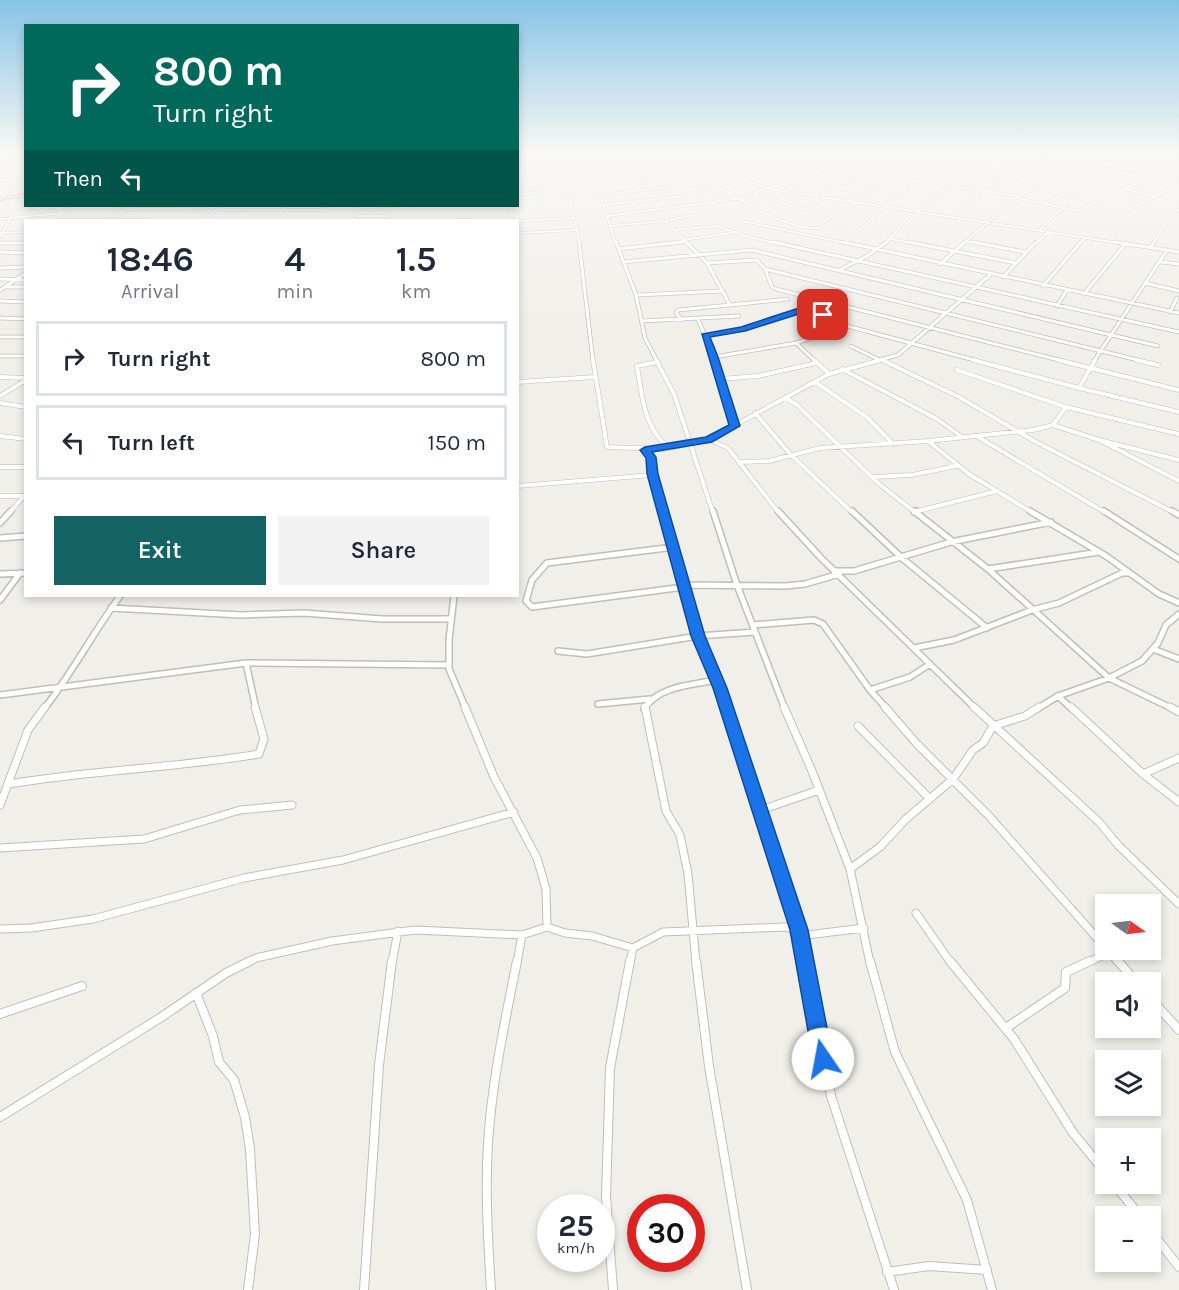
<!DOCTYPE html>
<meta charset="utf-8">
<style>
body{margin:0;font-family:Karla,sans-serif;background:#f2f2f3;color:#1f2937;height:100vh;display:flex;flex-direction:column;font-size:22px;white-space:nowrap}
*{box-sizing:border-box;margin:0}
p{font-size:20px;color:#747a83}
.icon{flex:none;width:33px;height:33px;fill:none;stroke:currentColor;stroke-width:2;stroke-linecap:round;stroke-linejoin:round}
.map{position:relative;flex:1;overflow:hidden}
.details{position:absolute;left:24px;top:219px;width:495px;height:378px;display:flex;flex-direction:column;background:#fff;border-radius:0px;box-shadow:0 3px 9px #0003}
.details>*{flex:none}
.guide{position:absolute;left:24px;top:24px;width:495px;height:183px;border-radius:0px;box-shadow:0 3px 9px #0003;background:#00695c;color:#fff;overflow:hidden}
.needle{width:39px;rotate:104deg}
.buttons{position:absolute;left:1095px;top:894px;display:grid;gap:12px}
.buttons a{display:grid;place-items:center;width:66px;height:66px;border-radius:0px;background:#fff;box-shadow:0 3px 9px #0003;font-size:30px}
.speed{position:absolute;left:537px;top:1194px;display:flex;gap:12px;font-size:30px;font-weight:700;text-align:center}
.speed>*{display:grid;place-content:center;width:78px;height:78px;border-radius:50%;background:#fff;box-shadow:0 3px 9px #0003;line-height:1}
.speed small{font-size:15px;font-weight:400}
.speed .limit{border:9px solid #d22;background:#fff;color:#111}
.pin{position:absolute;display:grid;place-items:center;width:51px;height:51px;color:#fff;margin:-26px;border-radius:12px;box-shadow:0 3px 9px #0006}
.me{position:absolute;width:66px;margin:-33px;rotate:348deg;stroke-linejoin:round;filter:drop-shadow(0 0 4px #0008)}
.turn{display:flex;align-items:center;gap:21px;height:126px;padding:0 30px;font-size:27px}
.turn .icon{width:78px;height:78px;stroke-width:2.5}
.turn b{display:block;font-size:42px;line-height:51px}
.then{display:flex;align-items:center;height:57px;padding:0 30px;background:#0003;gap:12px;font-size:22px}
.eta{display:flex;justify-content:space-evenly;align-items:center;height:102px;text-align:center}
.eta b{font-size:36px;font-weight:600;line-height:42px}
.cta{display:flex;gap:12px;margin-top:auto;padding:12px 30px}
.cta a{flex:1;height:69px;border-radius:0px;background:#136364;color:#fff;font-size:24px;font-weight:600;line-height:69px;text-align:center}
.cta a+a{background:#f2f2f3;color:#1f2937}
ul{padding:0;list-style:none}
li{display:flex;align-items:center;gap:18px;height:75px;margin:0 12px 9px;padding:0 18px;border:3px solid #e0e1e3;border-radius:0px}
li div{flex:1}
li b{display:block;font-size:22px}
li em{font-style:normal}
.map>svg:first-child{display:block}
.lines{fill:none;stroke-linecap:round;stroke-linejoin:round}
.minor-far5-casing{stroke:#c0beb9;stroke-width:3}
.minor-far4-casing{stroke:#c0beb9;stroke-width:4.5}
.minor-far3-casing{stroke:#c0beb9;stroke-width:5}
.minor-far2-casing{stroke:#c0beb9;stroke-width:8}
.minor-far1-casing{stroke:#c0beb9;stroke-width:9}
.minor-casing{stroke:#c0beb9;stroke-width:10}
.tertiary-casing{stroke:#c0beb9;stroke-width:4}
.secondary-casing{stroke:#c0beb9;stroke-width:2}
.minor-far5{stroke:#fff;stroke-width:2}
.minor-far4{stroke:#fff;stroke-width:3}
.minor-far3{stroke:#fff;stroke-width:4}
.minor-far2{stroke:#fff;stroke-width:5}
.minor-far1{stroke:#fff;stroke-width:7}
.minor{stroke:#fff;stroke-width:8}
.tertiary{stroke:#fff;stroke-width:3}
.secondary{fill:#f0dfc4;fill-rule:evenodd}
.route{fill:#1a73e8;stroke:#114b97;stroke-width:1.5}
</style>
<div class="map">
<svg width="1179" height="1290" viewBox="0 0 1179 1290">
<rect width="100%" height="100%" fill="#f1efe9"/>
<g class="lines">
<!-- minor-far5 casing -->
<g class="minor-far5-casing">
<path id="minor-far5" d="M558 152 580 244
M586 152 616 244
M616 152 626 155 653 152
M664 152C698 173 778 232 818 228 827 227 848 208 856 202
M694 152 738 178 770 189 1125 244
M759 152 808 167
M796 152 888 177 1018 196
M888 152 1004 182
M1087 152 1103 158 1097 162
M0 153 12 152
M1141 153 1179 164
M626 155 632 158H645L675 175
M698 155 712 152
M1110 155 1179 171
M1151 155 1179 153
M518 156 532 154
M736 156 755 166
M816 156 841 152
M1047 156 1073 152
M1097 156 1144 154
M0 159 26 158
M518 162 540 192 542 209
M837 163 889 152
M0 167 26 165
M856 167 893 161
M965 170 1051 160
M592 171 633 166 652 178
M729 173 783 159
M747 179 829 163
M0 180 25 179
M596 182 698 173
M719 185 745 180
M518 186 535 184
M684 186 701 195
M1124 189 1155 196
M756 194 804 210 825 198
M518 195 540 192
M600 195 713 182
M809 195 871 173
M1016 198 1078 211 1155 174
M2 199 10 189 26 180
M851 201 888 177 924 162
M1045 203 1126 168
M605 205 684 196
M358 208 389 206
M128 209 325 210
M918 211 950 186 975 175
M1125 212 1179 184
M60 215 71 206
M357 216H385L389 217V220
M608 216 742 198 768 188 855 168
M952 217 986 191 1059 160
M0 219 62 213
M112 219 133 206
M56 220H147
M204 220 221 206
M276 220 286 206
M321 220 327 206
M456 220H472
M518 221 573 218
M665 221 688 244
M742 221 850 244
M611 226 665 221 694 215
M675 230 717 226 749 237 779 244
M1040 230 1062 208
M0 233 26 232
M518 233 578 230
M0 237 22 196
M891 239 916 244
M682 240 732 233
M966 241 981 244
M0 243H26
M845 243 892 200 918 181 952 169
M668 244 684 242
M885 244 914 211
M963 244 1018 196 1088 166
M1035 244 1048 232
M1080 244 1085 238
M1153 244 1170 215 1179 209"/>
</g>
<!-- minor-far4 casing -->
<g class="minor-far4-casing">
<path id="minor-far4" d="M579 242 593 361
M616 242 636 295 645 338 657 361
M686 242 707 263 730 305 788 299
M773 242 1179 332
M843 242 1179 313
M908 242 1016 263
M973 242 1025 252
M1115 242 1179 252
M0 243H26
M1151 247 1154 242
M618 249 682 242
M0 252 26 253
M623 262 752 250 1158 346
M1161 262 1179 264
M707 263 757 260 765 269 772 287 776 289 1063 361
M940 264 965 242
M0 268 26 267
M765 269 1142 361
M839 270 867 256 887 242
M1003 277 1036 242
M0 279 26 280
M1145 283 1179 291
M1043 286 1081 242
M6 287H26
M0 290 26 273
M1084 294 1126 243
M636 295 723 291
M0 301 26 302
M1057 306 1067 290
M1170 312 1177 298
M0 318 26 319
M698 319 715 361
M682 320 676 313 678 310 730 305
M642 321 739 316
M705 336 742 329 781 315 808 309 847 326 978 361
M0 337H26
M796 343 815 361
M851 346 879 360
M0 356H26
M714 357 796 343 846 326
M881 359 885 361
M876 361 898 355 991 274
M1094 361 1167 250"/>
</g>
<!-- minor-far3 casing -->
<g class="minor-far3-casing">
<path id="minor-far3" d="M593 360 607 447 664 449 708 440 829 374 881 360
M656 360 674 394 713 513
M715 360 735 426
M814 360 829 374
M882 360 959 397 1034 441 1175 513
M973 360 1079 388 1095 360
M1058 360 1179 390
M1136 360 1158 365
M658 362 637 366C642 396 644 429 669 448
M842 369 937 419 962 437
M957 370 1066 407 1179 434
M0 377 26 378
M721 379 758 376 816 363
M518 382 595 377
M815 382 868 418 893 444
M1079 388 1179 412
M0 396 26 380
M786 398 797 405 878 483 916 513
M0 403 26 407
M755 413 791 455 853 513
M1053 425 1066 407
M0 436 26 439
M978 437 1106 513
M710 440 728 448 779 513
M928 441 969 474 1033 513
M1103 442 1179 481
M645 450 651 457 652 475 663 513
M739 462 769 461 820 448 928 441 1033 430 1053 425 1099 440 1179 460
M0 467H26
M872 477 912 475 956 466
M518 486 652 475
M0 496H25
M914 512 997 491
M9 513 26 494"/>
</g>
<!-- minor-far2 casing -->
<g class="minor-far2-casing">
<path id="minor-far2" d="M662 511 698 636 727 709
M713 511 737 585 785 709
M778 511 821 558 976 709
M852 511 902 558 987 628
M914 511 988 569 1109 678 1173 709
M1030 511 1106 556 1159 594 1179 603
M1104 511 1179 559
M1172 511 1179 515
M914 512 917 511
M0 523 11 511
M0 538 26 536
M674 547 547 563 532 580 526 601 532 607 684 587
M988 569 1099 552
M835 571H854L951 542 1051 522
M0 574 26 573
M684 585 785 586 805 584 839 574
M454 596 449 640V669L466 709
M0 600 20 573
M111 608 241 615 304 613 382 619H451
M753 625 814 620 823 624 870 690 887 709
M914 648 954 640 1032 610 1059 603 1122 573H1129
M1153 649 1179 659
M558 651 587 654 698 636 755 632
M246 663 256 709
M870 690 910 677 930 664
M0 695 246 663 449 665
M1058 696 1072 709
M598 704 650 699
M44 709C72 673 93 633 120 596
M644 709C658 686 692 685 716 680
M1037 709 1058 696 1109 678 1142 661 1158 643 1166 625 1179 614"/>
</g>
<!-- minor-far1 casing -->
<g class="minor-far1-casing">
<path id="minor-far1" d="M465 707 494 777 537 858 546 889 547 927
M645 707 666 811 680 835 688 874 696 963
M726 707 799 930 804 963
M784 707 812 771 850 869 870 963
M885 707 917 744 990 817 1119 963
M974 707 1099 822 1118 845 1179 904
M1071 707 1143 774 1179 802
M1170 707 1179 712
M858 726 929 798
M1143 774 1179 758
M9 784C92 770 176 768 259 754L264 739 255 707
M0 805 28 730 45 707
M761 810 819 790
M0 848 144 839 240 810 292 805
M850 869 880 847 906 819 953 779 973 750 983 743 993 726 1025 716 1039 707
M916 913 951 963
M0 929 31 928 93 919 244 878 343 860 514 812
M247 963 256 958 332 941 415 930 522 935 547 927 565 933 592 936 633 948 663 932 784 927 799 930 807 935 864 928
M392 963 398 931
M517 963 522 935
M630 963 633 948
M1087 963 1108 953"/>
</g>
<!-- minor casing -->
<g class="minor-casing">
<path id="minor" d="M696 961 709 1066 747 1290
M804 961 831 1096 894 1290
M870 961 895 1052 967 1200 992 1290
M950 961 1014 1039 1073 1133 1106 1173
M1118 961 1136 982
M196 993 213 1036 219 1062 234 1080 245 1117 250 1149 255 1234 248 1290
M1150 998 1179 1030
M0 1014 82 986
M1006 1028 1065 988 1066 972 1090 961
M0 1117 160 1018 226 973 250 961
M1114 1184 1140 1216
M1150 1230 1179 1267
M887 1272 929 1266 987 1270
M364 1290 379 1065 392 961
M491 1290C488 1241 485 1192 488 1143 492 1081 505 1021 517 961
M613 1290 606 1196 610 1068 630 961"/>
</g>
<!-- tertiary casing -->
<g class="tertiary-casing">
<path id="tertiary" d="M1032 152 1088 166 1097 162 1179 179"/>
</g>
<!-- secondary casing -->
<g class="secondary-casing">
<path id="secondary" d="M518 152H521L520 153Z
M26 194V196L0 200V198Z"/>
</g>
<!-- minor-far5 -->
<use href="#minor-far5" class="minor-far5"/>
<!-- minor-far4 -->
<use href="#minor-far4" class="minor-far4"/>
<!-- minor-far3 -->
<use href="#minor-far3" class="minor-far3"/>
<!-- minor-far2 -->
<use href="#minor-far2" class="minor-far2"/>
<!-- minor-far1 -->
<use href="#minor-far1" class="minor-far1"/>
<!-- minor -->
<use href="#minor" class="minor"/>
<!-- tertiary -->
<use href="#tertiary" class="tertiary"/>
<!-- secondary -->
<use href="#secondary" class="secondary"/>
</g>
<!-- sky -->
<linearGradient id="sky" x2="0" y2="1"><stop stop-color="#87c4e6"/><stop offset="0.46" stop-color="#f9f8f5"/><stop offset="1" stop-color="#f9f8f5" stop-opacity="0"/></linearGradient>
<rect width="1179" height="333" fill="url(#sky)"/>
<!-- route -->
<path class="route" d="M805 306 827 315 823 318 805 312 745 331 710 337 718 357 740 426 712 442 652 452 656 457 658 474 705 636 727 688 808 930 833 1059 830 1066 823 1069 816 1066 813 1059 790 930 713 688 691 636 647 474 646 458 640 450 645 447 706 437 729 425 702 334 741 327Z"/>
</svg>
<div class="buttons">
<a><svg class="needle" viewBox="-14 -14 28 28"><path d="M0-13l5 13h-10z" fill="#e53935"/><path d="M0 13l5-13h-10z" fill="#747a83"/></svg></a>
<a><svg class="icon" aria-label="sound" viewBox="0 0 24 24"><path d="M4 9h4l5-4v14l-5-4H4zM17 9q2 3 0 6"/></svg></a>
<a><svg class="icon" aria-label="layers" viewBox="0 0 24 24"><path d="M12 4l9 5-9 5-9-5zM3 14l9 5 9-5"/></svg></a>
<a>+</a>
<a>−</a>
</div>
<div class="speed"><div>25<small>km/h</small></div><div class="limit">30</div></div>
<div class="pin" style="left:823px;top:315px;background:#d93025"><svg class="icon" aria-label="arrive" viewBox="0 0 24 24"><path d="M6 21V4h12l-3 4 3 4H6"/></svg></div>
<svg class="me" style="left:823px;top:1059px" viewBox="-20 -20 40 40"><circle r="19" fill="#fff"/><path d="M0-13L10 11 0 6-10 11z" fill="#1a73e8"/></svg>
<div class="guide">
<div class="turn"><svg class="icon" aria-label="right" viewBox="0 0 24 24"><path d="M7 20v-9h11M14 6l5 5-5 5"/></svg><div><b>800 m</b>Turn right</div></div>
<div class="then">Then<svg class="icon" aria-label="left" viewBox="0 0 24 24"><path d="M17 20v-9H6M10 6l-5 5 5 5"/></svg></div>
</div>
<section class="details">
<div class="eta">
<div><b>18:46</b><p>Arrival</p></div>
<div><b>4</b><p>min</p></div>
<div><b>1.5</b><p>km</p></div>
</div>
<ul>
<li><svg class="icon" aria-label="right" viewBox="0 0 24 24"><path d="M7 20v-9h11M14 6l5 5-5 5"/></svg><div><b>Turn right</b></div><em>800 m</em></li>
<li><svg class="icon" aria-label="left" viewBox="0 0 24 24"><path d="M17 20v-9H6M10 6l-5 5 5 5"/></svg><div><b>Turn left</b></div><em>150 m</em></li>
</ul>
<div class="cta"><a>Exit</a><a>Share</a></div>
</section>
</div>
